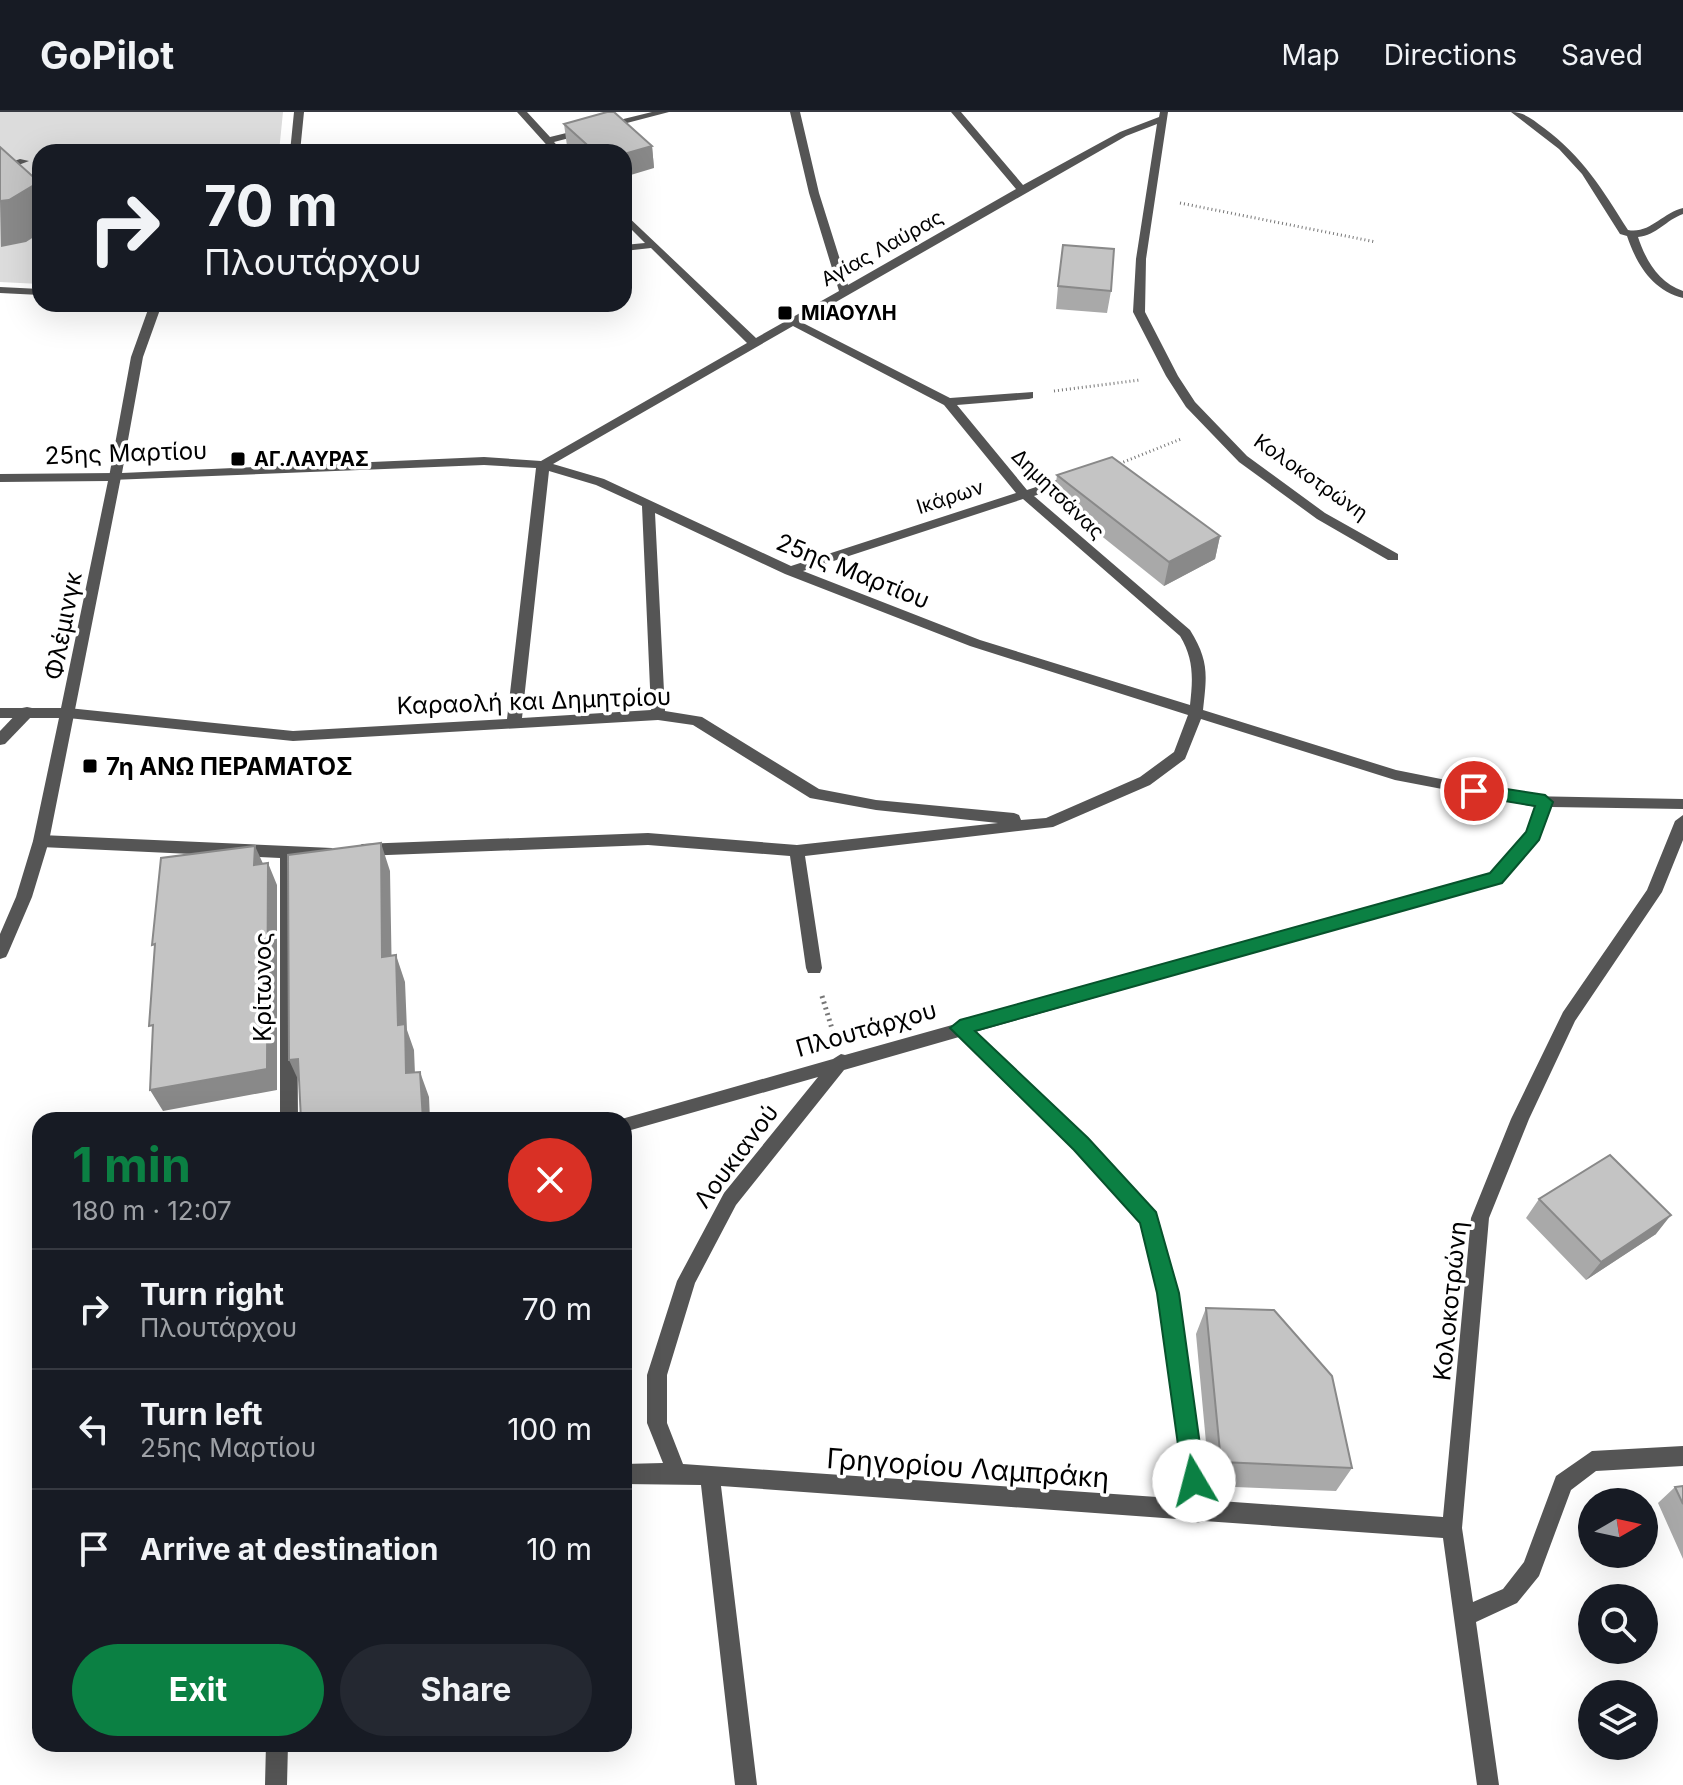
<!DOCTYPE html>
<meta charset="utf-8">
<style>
body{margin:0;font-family:Inter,sans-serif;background:#242831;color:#f1f3f6;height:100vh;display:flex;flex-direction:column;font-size:30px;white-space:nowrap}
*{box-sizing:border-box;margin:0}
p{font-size:26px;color:#9ea1a6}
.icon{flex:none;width:44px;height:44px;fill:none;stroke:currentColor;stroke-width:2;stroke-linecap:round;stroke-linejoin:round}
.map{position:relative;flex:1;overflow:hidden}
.details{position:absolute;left:32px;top:1000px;width:600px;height:640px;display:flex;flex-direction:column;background:#171b24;border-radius:24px;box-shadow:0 8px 32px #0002}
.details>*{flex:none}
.guide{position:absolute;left:32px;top:32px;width:600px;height:168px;border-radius:24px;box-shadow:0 8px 32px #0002;background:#171b24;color:#f1f3f6;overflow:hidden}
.needle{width:52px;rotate:81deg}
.buttons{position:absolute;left:1578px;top:1376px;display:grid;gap:16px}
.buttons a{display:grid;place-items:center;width:80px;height:80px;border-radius:50%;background:#171b24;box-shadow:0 8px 32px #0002;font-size:40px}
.pin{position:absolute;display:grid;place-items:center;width:68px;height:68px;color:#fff;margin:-34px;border:4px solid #fff;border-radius:50%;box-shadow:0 2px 8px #0007}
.me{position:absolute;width:88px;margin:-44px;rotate:352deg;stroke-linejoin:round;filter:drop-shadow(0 0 6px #0008)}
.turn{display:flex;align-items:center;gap:28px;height:168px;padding:0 40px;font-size:36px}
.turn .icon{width:104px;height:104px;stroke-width:2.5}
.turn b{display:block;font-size:56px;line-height:68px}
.round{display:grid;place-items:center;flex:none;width:84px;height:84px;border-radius:42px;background:#242831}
.overview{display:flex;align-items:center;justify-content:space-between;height:136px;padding:0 40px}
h1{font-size:48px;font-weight:700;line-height:60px;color:#0b8043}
.action{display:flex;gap:16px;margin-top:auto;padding:16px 40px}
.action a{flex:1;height:92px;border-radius:48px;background:#0b8043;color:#fff;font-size:32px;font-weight:700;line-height:92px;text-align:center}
.action a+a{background:#242831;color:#f1f3f6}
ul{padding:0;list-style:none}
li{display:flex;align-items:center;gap:24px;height:120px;padding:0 40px;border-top:2px solid #363941}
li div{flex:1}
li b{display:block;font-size:30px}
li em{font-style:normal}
header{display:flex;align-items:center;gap:48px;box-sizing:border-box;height:112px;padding:0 40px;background:#171b24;border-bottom:2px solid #363941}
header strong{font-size:38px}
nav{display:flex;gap:44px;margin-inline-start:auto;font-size:28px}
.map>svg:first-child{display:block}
.green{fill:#dcdcdc}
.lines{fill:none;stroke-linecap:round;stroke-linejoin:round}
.path-far1{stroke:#777;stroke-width:3;stroke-dasharray:1 3;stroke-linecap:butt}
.path{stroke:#777;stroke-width:5;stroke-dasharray:2 4;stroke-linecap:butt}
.service{fill:#555;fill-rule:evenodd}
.pedestrian{fill:#555;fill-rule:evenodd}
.minor{fill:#555;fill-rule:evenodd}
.tertiary{fill:#555;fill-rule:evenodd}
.wall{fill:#a9a9a9}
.shaded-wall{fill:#898989}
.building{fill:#c4c4c4;stroke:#898989;stroke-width:2}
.route{fill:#0b8043;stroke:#07532c;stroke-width:2}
.poi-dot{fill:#000;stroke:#fff;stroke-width:3}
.labels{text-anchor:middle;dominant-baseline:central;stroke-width:7;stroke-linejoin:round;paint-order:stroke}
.far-street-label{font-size:20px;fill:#000;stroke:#fff}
.far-poi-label{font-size:20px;font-weight:bold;fill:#000;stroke:#fff;text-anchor:start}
.street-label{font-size:24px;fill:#000;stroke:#fff}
.poi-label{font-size:24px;font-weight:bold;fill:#000;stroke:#fff;text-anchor:start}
.near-street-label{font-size:28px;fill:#000;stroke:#fff}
</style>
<header>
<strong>GoPilot</strong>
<nav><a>Map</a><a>Directions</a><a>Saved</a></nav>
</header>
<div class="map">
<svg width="1683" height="1673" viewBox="0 0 1683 1673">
<rect width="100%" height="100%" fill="#fff"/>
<!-- green -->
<path class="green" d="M0 0H283L279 40H40V172L0 170Z"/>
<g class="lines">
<!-- path-far1 -->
<path class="path-far1" d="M1180 91 1376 130
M1054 279 1140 268
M1116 353 1181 327"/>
<!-- path -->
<path class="path" d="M822 884 833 920"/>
<!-- service -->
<path class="service" d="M20 47 29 49 0 60V54Z"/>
<!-- pedestrian -->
<path class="pedestrian" d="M27 595 32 596 34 600 32 604 5 632 0 633V619L22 596Z"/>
<!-- minor -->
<path class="minor" d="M294 0H304L300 40H290Z
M517 0H527L550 25 652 0H669L554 30 563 40H553Z
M790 0H800L819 81 848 173 1016 77 951 0H961L1023 73 1120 20 1159 5 1160 0H1168L1146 147 1145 200 1178 264 1195 290 1247 344 1325 401 1398 442V448H1388L1317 407 1239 350 1186 295 1166 264 1133 200 1136 147 1157 12 1126 24 801 210 950 286 1033 280V286L1029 287 957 293 1027 378 1072 363H1080V369L1034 384 1190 518C1209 549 1207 562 1203 598L1396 658 1526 684 1683 687V697L1551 695 1538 727 1501 770 975 920 1087 1027 1155 1100 1177 1181 1206 1388 1443 1405 1471 1106 1511 1007 1563 900 1647 778 1675 709 1683 703V728L1662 780 1575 909 1529 1007 1489 1106 1462 1416 1473 1490 1503 1477 1524 1450 1556 1364 1592 1339 1683 1334V1354L1596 1359 1571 1378 1539 1464 1517 1491 1476 1510 1499 1673H1477L1443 1426 1204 1409 1198 1411 1191 1408 721 1374 757 1673H735L701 1373 624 1372V1352L663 1351 647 1311V1263L677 1169 724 1081 818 965 624 1020V1008H618L833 947 841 942 845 943 1491 762 1526 721 1536 695 1395 668 1201 607 1185 647 1150 673 1053 715 805 744 822 856 820 861H808L806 856 790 744 648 733 362 744 354 738 362 732 648 721 797 733 998 711 876 698 810 686 693 613 658 608 293 629 68 606 61 601 68 596 293 619 507 607 536 356 484 353 111 368 109 365 131 245 150 192H162L143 245 122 361 484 345 541 349 747 231 651 136 624 139V133L645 131 624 110V101L756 226 839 179 809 81ZM793 214 944 293 1016 381 791 454 604 367 553 352ZM549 359 596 373 642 394 651 598 522 606ZM1023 387 1180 524C1194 547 1193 567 1190 593L980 528 803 459ZM655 401 785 462 970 534 1188 603 1174 640 1140 665 1046 706 1021 708 1019 703 1014 701 876 688 819 677 702 605 665 599ZM959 925 1075 1037 1141 1110 1159 1181 1186 1387 683 1352 667 1311V1263L695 1171 736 1093 844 958Z
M1511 0C1525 0 1533 8 1544 16 1583 45 1602 77 1628 118 1650 122 1662 101 1683 96V102C1666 108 1657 123 1638 125 1646 149 1659 171 1683 179V186C1652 178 1637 153 1627 124L1620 122 1582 62 1559 37Z
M0 175 40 177V183L0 181Z
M41 723 332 736 335 740 327 746 296 747 298 1008H280V746L41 735 33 729Z
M266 1632H288L287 1673H265Z"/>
<!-- tertiary -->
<path class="tertiary" d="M115 361 121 365 49 729 32 785 8 841 6 845 0 847V822L16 785 33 729 59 606H0V596H61L108 369 0 370V362Z"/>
</g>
<!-- wall -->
<path class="wall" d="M564 12 652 34 654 56 624 40H574L567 34Z
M1058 174 1111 179 1107 201 1056 197Z
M1057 363 1220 424 1215 447 1164 474 1054 386Z
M1539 1087 1656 1122 1586 1168 1526 1106Z
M1206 1196 1352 1356 1336 1379 1210 1374 1196 1222Z
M1683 1374V1447L1658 1391 1675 1375Z"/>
<!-- shaded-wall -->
<path class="shaded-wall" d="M652 34 654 56 624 65V42Z
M39 70 40 74V121L26 130 1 135 0 89Z
M1220 424 1215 447 1164 474 1169 450Z
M381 731 390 759 392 872 382 845Z
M255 734 265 756 254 753Z
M268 751 277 773V978L163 999 150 978Z
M396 843 405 870 407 918 414 938 416 987 406 961 398 913Z
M298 947 301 974 289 948Z
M420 960 429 985 430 1008H423Z
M1671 1103 1656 1122 1586 1168 1601 1150Z"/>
<!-- building -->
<path class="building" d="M607 0H614L652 34 624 42V40H595L564 12Z
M0 35 39 70 9 88 0 89Z
M1063 133 1114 137 1111 179 1058 174Z
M1112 345 1220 424 1169 450 1057 363Z
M381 731 382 845 396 843 398 913 405 912 406 961 420 960 423 1008H301L298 947 289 948 288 743Z
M255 734 254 753 268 751 267 957 150 978 153 913 149 914 155 832 152 833 161 746Z
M1610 1043 1671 1103 1601 1150 1539 1087Z
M1206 1196 1274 1198 1332 1264 1352 1356 1221 1350Z
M1683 1374V1392L1675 1375Z"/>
<!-- route -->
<path class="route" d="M1474 672 1545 683 1553 690 1539 728 1502 771 975 919 1088 1026 1156 1100 1179 1181 1205 1369 1202 1377 1194 1381 1186 1377 1183 1369 1157 1181 1140 1111 1074 1038 950 916 960 908 1490 761 1526 720 1535 694 1468 683V674Z"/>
<!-- markers -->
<g class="poi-dot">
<rect x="777" y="193" width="16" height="16" rx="4"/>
<rect x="230" y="339" width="16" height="16" rx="4"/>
<rect x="82" y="646" width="16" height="16" rx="4"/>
</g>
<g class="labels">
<!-- far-street labels -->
<g class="far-street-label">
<text transform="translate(882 136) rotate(-29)">Αγίας Λαύρας</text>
<text transform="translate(1311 365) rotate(35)">Κολοκοτρώνη</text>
<text transform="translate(1058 382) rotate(44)">Δημητσάνας</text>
<text transform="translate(950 385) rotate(-18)">Ικάρων</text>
</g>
<!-- far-poi labels -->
<g class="far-poi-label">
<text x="801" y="201">ΜΙΑΟΥΛΗ</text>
<text x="254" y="347">ΑΓ.ΛΑΥΡΑΣ</text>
</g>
<!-- street labels -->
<g class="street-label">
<text transform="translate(126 341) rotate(-2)">25ης Μαρτίου</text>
<text transform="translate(853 459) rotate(22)">25ης Μαρτίου</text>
<text transform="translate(63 514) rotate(-79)">Φλέμινγκ</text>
<text transform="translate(534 589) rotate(-2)">Καραολή και Δημητρίου</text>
<text transform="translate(262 875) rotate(-90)">Κρίτωνος</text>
<text transform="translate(866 917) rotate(-16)">Πλουτάρχου</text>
<text transform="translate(736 1044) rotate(-53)">Λουκιανού</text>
<text transform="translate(1450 1189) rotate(-84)">Κολοκοτρώνη</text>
</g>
<!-- poi labels -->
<g class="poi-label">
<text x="106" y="654">7η ΑΝΩ ΠΕΡΑΜΑΤΟΣ</text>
</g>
<!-- near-street labels -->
<g class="near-street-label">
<text transform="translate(968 1356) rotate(4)">Γρηγορίου Λαμπράκη</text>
</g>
</g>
</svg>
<div class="buttons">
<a><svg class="needle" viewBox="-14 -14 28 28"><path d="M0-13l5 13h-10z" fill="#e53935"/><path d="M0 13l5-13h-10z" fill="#9ea1a6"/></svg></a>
<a><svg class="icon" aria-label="search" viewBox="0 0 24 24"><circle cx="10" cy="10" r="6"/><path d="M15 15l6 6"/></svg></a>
<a><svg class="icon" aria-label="layers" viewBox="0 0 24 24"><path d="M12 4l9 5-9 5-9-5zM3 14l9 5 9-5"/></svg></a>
</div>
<div class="pin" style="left:1474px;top:679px;background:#d93025"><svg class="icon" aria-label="arrive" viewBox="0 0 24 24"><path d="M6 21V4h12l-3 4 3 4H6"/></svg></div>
<svg class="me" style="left:1194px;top:1369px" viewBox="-20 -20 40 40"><circle r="19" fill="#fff"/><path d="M0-13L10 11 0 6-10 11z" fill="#0b8043"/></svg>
<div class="guide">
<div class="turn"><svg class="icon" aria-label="right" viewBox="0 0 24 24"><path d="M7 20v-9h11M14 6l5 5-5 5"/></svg><div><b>70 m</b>Πλουτάρχου</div></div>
</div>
<section class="details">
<div class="overview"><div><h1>1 min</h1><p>180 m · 12:07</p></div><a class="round" style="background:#d93025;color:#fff"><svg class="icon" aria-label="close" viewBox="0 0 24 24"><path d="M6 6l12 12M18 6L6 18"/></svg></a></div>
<ul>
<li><svg class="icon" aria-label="right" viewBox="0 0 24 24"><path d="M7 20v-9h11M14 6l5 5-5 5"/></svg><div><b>Turn right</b><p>Πλουτάρχου</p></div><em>70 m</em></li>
<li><svg class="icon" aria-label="left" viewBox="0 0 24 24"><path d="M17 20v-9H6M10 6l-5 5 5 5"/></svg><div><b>Turn left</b><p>25ης Μαρτίου</p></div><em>100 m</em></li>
<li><svg class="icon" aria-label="arrive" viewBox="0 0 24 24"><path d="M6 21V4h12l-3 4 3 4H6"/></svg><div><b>Arrive at destination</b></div><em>10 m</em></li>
</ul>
<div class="action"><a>Exit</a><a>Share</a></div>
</section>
</div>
